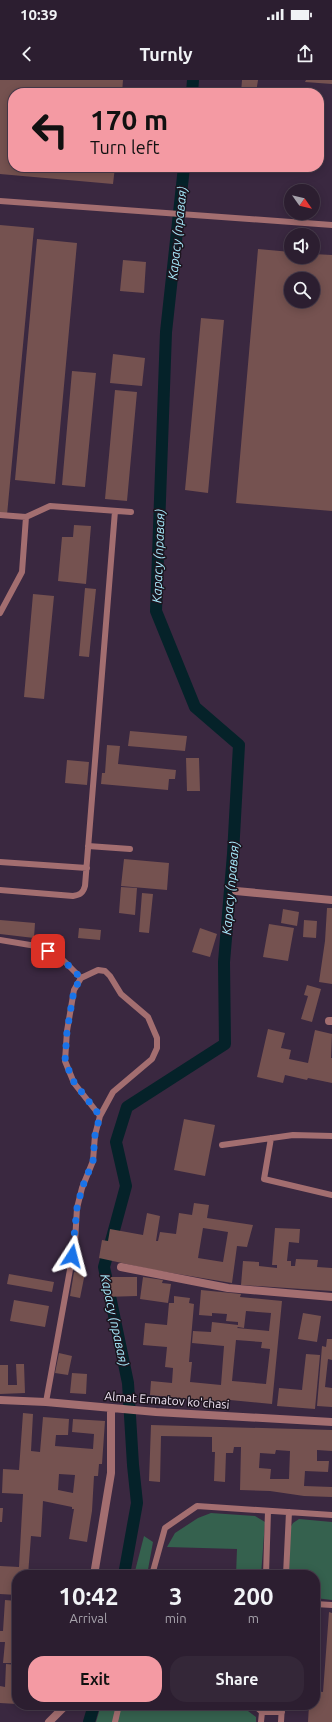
<!DOCTYPE html>
<meta charset="utf-8">
<style>
body{margin:0;font-family:Ubuntu,sans-serif;background:#342738;color:#f1f3f6;height:100vh;display:flex;flex-direction:column;font-size:15px;white-space:nowrap}
*{box-sizing:border-box;margin:0}
p{font-size:13px;color:#a6a2ab}
.icon{flex:none;width:22px;height:22px;fill:none;stroke:currentColor;stroke-width:2;stroke-linecap:round;stroke-linejoin:round}
.map{position:relative;flex:1;overflow:hidden}
.sheet{position:absolute;left:12px;top:1490px;width:308px;height:140px;display:flex;flex-direction:column;background:#2c1e30;border-radius:16px;box-shadow:0 2px 10px #0003,0 0 0 1px #483c4c}
.sheet>*{flex:none}
.banner{position:absolute;left:8px;top:8px;width:316px;height:84px;border-radius:16px;box-shadow:0 2px 10px #0003,0 0 0 1px #483c4c;background:#f49aa3;color:#111;overflow:hidden}
.needle{width:26px;rotate:124deg}
.controls{position:absolute;left:284px;top:104px;display:grid;gap:8px}
.controls a{display:grid;place-items:center;width:36px;height:36px;border-radius:50%;background:#2c1e30;box-shadow:0 2px 10px #0003,0 0 0 1px #483c4c;font-size:20px}
.pin{position:absolute;display:grid;place-items:center;width:34px;height:34px;color:#fff;margin:-17px;border-radius:8px;box-shadow:0 2px 6px #0006}
.me{position:absolute;width:44px;margin:-22px;rotate:9deg;stroke-linejoin:round;filter:drop-shadow(0 0 3px #0008)}
.turn{display:flex;align-items:center;gap:14px;height:84px;padding:0 16px;font-size:18px}
.turn .icon{width:52px;height:52px;stroke-width:2.5}
.turn b{display:block;font-size:28px;line-height:34px}
.eta{display:flex;justify-content:space-evenly;align-items:center;height:68px;text-align:center}
.eta b{font-size:24px;font-weight:700;line-height:28px}
.cta{display:flex;gap:8px;margin-top:auto;padding:8px 16px}
.cta a{flex:1;height:46px;border-radius:16px;background:#f49aa3;color:#111;font-size:16px;font-weight:700;line-height:46px;text-align:center}
.cta a+a{background:#342738;color:#f1f3f6}
.status{display:flex;justify-content:space-between;align-items:center;height:28px;padding:0 20px;background:#2c1e30;direction:ltr}
.status svg{height:11px;fill:currentColor}
header{display:flex;justify-content:space-between;align-items:center;height:52px;padding:0 16px;background:#2c1e30;font-size:18px;font-weight:700}
.map>svg:first-child{display:block}
.green{fill:#35614e}
.lines{fill:none;stroke-linecap:round;stroke-linejoin:round}
.canal{stroke:#052229;stroke-width:12}
.building{fill:#755250;fill-rule:evenodd}
.service{stroke:#a36e70;stroke-width:6}
.minor{stroke:#a36e70;stroke-width:8}
.route{stroke:#1a73e8;stroke-width:7;stroke-dasharray:0 12.6}
.labels{text-anchor:middle;dominant-baseline:central;stroke-width:3;stroke-linejoin:round;paint-order:stroke}
.street-label{font-size:12px;fill:#f2e6f6;stroke:#1d151f}
.water-label{font-size:13px;font-style:italic;fill:#a5e9fb;stroke:#1d151f}
</style>
<div class="status"><b>10:39</b><svg viewBox="0 0 49 12"><path d="M0 12V9h3v3zM5 12V6h3v6zM10 12V3h3v9zM15 12V0h3v12zM26 1h20v11H26zM47 4h2v5h-2z"/></svg></div>
<header><svg class="icon" aria-label="back" viewBox="0 0 24 24"><path d="M15 5l-7 7 7 7"/></svg>Turnly<svg class="icon" aria-label="share" viewBox="0 0 24 24"><path d="M12 15V3M7 8l5-5 5 5M5 13v7h14v-7"/></svg></header>
<div class="map">
<svg width="332" height="1642" viewBox="0 0 332 1642">
<rect width="100%" height="100%" fill="#3a2840"/>
<!-- green -->
<path class="green" d="M211 1433 255 1436 265 1442 261 1495H236L237 1469 167 1467 175 1453 198 1438Z
M299 1439 332 1442V1520L315 1518V1495H289L290 1448 293 1443Z
M144 1456 153 1462 147 1495H134Z
M315 1529 321 1530V1536L317 1602 315 1605Z
M101 1625H240L256 1637V1642H96Z"/>
<g class="lines">
<!-- canal -->
<path class="canal" d="M192 13 193 0
M124 1495 137 1423 133 1385 128 1303 104 1187 126 1106 116 1062 127 1027 225 964 224 882 233 774 239 665 195 627 156 531 166 252 184 87
M89 1642 94 1625"/>
</g>
<!-- building -->
<path class="building" d="M0 0H123L122 13H13V87H115L113 104 0 94Z
M242 0H258L256 13H241Z
M306 0H332V4L305 2Z
M0 145 34 148 7 435H0Z
M37 159 77 163 55 404 15 400Z
M258 169 291 172V177H313V174L332 175V431L236 423ZM291 199H313V221H291Z
M123 180 146 182 144 213 120 211Z
M201 238 224 240 208 413 185 410Z
M113 274 145 278 142 306 110 303Z
M72 291 96 293 85 407 62 405Z
M115 310 137 312 127 421 105 419Z
M74 445 91 446 86 504 58 501 62 457H73Z
M85 508 96 509 89 577 79 576Z
M33 514 54 516 44 619 24 617Z
M130 651 187 656 185 671 128 666Z
M107 665 120 666 118 684 176 690 175 699H169L168 710 101 704 102 693H105Z
M186 678H199L200 711H187Z
M67 680 89 682 87 705 65 703Z
M124 779 169 783 167 810 121 806Z
M121 807 137 808 135 835 119 833Z
M142 813 153 814 149 853 139 852Z
M327 828H332V904L319 902 325 861Z
M283 829 299 832 297 846 281 843Z
M0 840 35 843 34 858 0 854Z
M304 840 317 841 316 858 303 857Z
M269 844 294 848 288 881 263 877Z
M79 848 101 850 100 860 78 858Z
M200 848 217 854 210 877 192 872Z
M307 905 321 909 312 942 301 939 308 916 304 915Z
M268 949 285 953 281 968 291 970 289 979 308 983 315 950 332 954 331 978H332V1003L308 998 307 1000 285 995 283 1003 257 997Z
M184 1039 215 1045 205 1096 174 1090Z
M194 1123 209 1125 207 1138 253 1145 247 1167 237 1166 232 1203 154 1190 99 1178 102 1160 108 1161 110 1149 143 1155 147 1133 160 1136 156 1161H158L160 1152 176 1154 179 1133 192 1135ZM203 1148 228 1152 223 1182 198 1178Z
M275 1148 300 1149 299 1163 289 1162 287 1181H291V1186H295L296 1179 318 1180 317 1187 332 1188V1211L241 1205 243 1181 259 1182V1186L277 1188V1185H272Z
M74 1192 85 1193 80 1218 70 1216Z
M9 1194 54 1202 52 1212 7 1204Z
M104 1197H137V1216L104 1217Z
M143 1197 163 1200 162 1203 171 1204 168 1223 140 1219Z
M201 1210 241 1214 240 1217 282 1221 272 1324 230 1320V1323L150 1315 151 1301 172 1303 173 1288 165 1287 167 1267 143 1265 145 1243 167 1245 169 1223H174V1216L190 1218 189 1223 194 1224 189 1282H192L190 1302 221 1305 224 1266 192 1263 193 1251 211 1252 212 1242 238 1245V1242L226 1241 227 1234 212 1233V1236L199 1235ZM246 1231 271 1233 269 1251 237 1248 238 1247 244 1248ZM236 1260 262 1262 261 1268 270 1269 266 1304 232 1301Z
M14 1220 49 1226 45 1247 10 1241Z
M303 1233 321 1236 317 1262 298 1259Z
M327 1259H332V1280L328 1279 325 1307 332 1308V1327L317 1326 322 1266 326 1267Z
M59 1273 72 1276 68 1295 55 1293Z
M306 1274 320 1275 315 1329 277 1326 279 1308 302 1310Z
M16 1284H24L25 1313 0 1314V1285H8V1305H17Z
M72 1293 87 1294 86 1314 70 1313Z
M23 1333 33 1334 31 1371 40 1372 43 1337 69 1339 68 1355H56L55 1366 93 1369 94 1354 72 1352 73 1339 105 1341 102 1384H99L98 1396H94L92 1431 87 1462 69 1459 74 1429H72V1427L43 1421 41 1457 31 1456 28 1495H17V1515L0 1514V1486L19 1487 23 1414 2 1413 3 1389 19 1390ZM59 1394 75 1395 73 1413 58 1410Z
M151 1345 332 1350V1371L317 1370V1381H329L328 1392 305 1391 304 1406 332 1407V1417L304 1416 270 1411 240 1410 241 1367H234L233 1373H226L225 1402 214 1401 215 1372H212V1357L161 1356 160 1402 149 1401ZM276 1370 290 1371 289 1399H270L271 1389 259 1388 260 1373 275 1374Z
M0 1428H3L2 1442H0Z
M5 1520 17 1521V1563H14L12 1583H3L5 1562H0V1551H3Z
M329 1532 332 1533V1642H308L309 1625H315V1611L323 1612Z
M6 1584 17 1585V1624L0 1623V1606L5 1607Z"/>
<g class="lines">
<!-- service -->
<path class="service" d="M0 121 332 145
M0 435 26 437 50 426 131 432
M0 533 22 492 26 437
M88 766 130 769
M0 782 87 788
M0 810 73 816C80 815 83 813 85 806L115 431
M0 860 36 866 60 877 81 898 98 890 105 891 110 896 121 914 148 937 157 958V968L152 979 113 1012 100 1036 95 1055 93 1081 82 1108 77 1128 75 1162 46 1322
M81 898 74 910 67 951 65 981 74 1003 100 1036
M271 1058 264 1099 332 1115
M222 1065 293 1055 332 1056
M152 1495 165 1448 197 1426 332 1435
M266 1495 268 1431
M286 1495 289 1432
M315 1524 332 1525
M254 1625 262 1632V1625
M115 1642 119 1625
M261 1642 262 1632H282
M281 1642 282 1625"/>
<!-- minor -->
<path class="minor" d="M236 811 332 820
M329 941H332
M121 1187 228 1208 332 1217
M0 1320 46 1322 156 1332 332 1342
M94 1495 111 1393V1328
M49 1642 66 1625"/>
</g>
<g class="lines">
<!-- route -->
<path class="route" d="M48 871 60 877 81 898 74 910 67 951 65 981 74 1002 100 1036 95 1055 93 1081 82 1108 77 1128 72 1176"/>
</g>
<g class="labels">
<!-- street labels -->
<g class="street-label">
<text transform="translate(167 1320) rotate(4)">Almat Ermatov ko'chasi</text>
</g>
<!-- water labels -->
<g class="water-label">
<text transform="translate(177 153) rotate(-84)">Карасу (правая)</text>
<text transform="translate(158 476) rotate(-88)">Карасу (правая)</text>
<text transform="translate(230 808) rotate(-85)">Карасу (правая)</text>
<text transform="translate(115 1240) rotate(78)">Карасу (правая)</text>
</g>
</g>
</svg>
<div class="controls">
<a><svg class="needle" viewBox="-14 -14 28 28"><path d="M0-13l5 13h-10z" fill="#e53935"/><path d="M0 13l5-13h-10z" fill="#a6a2ab"/></svg></a>
<a><svg class="icon" aria-label="sound" viewBox="0 0 24 24"><path d="M4 9h4l5-4v14l-5-4H4zM17 9q2 3 0 6"/></svg></a>
<a><svg class="icon" aria-label="search" viewBox="0 0 24 24"><circle cx="10" cy="10" r="6"/><path d="M15 15l6 6"/></svg></a>
</div>
<div class="pin" style="left:48px;top:871px;background:#d93025"><svg class="icon" aria-label="arrive" viewBox="0 0 24 24"><path d="M6 21V4h12l-3 4 3 4H6"/></svg></div>
<svg class="me" style="left:72px;top:1176px" viewBox="-20 -20 40 40"><path d="M0-17L14 15 0 8-14 15z" fill="#1a73e8" stroke="#fff" stroke-width="4"/></svg>
<div class="banner">
<div class="turn"><svg class="icon" aria-label="left" viewBox="0 0 24 24"><path d="M17 20v-9H6M10 6l-5 5 5 5"/></svg><div><b>170 m</b>Turn left</div></div>
</div>
<section class="sheet">
<div class="eta">
<div><b>10:42</b><p>Arrival</p></div>
<div><b>3</b><p>min</p></div>
<div><b>200</b><p>m</p></div>
</div>
<div class="cta"><a>Exit</a><a>Share</a></div>
</section>
</div>
